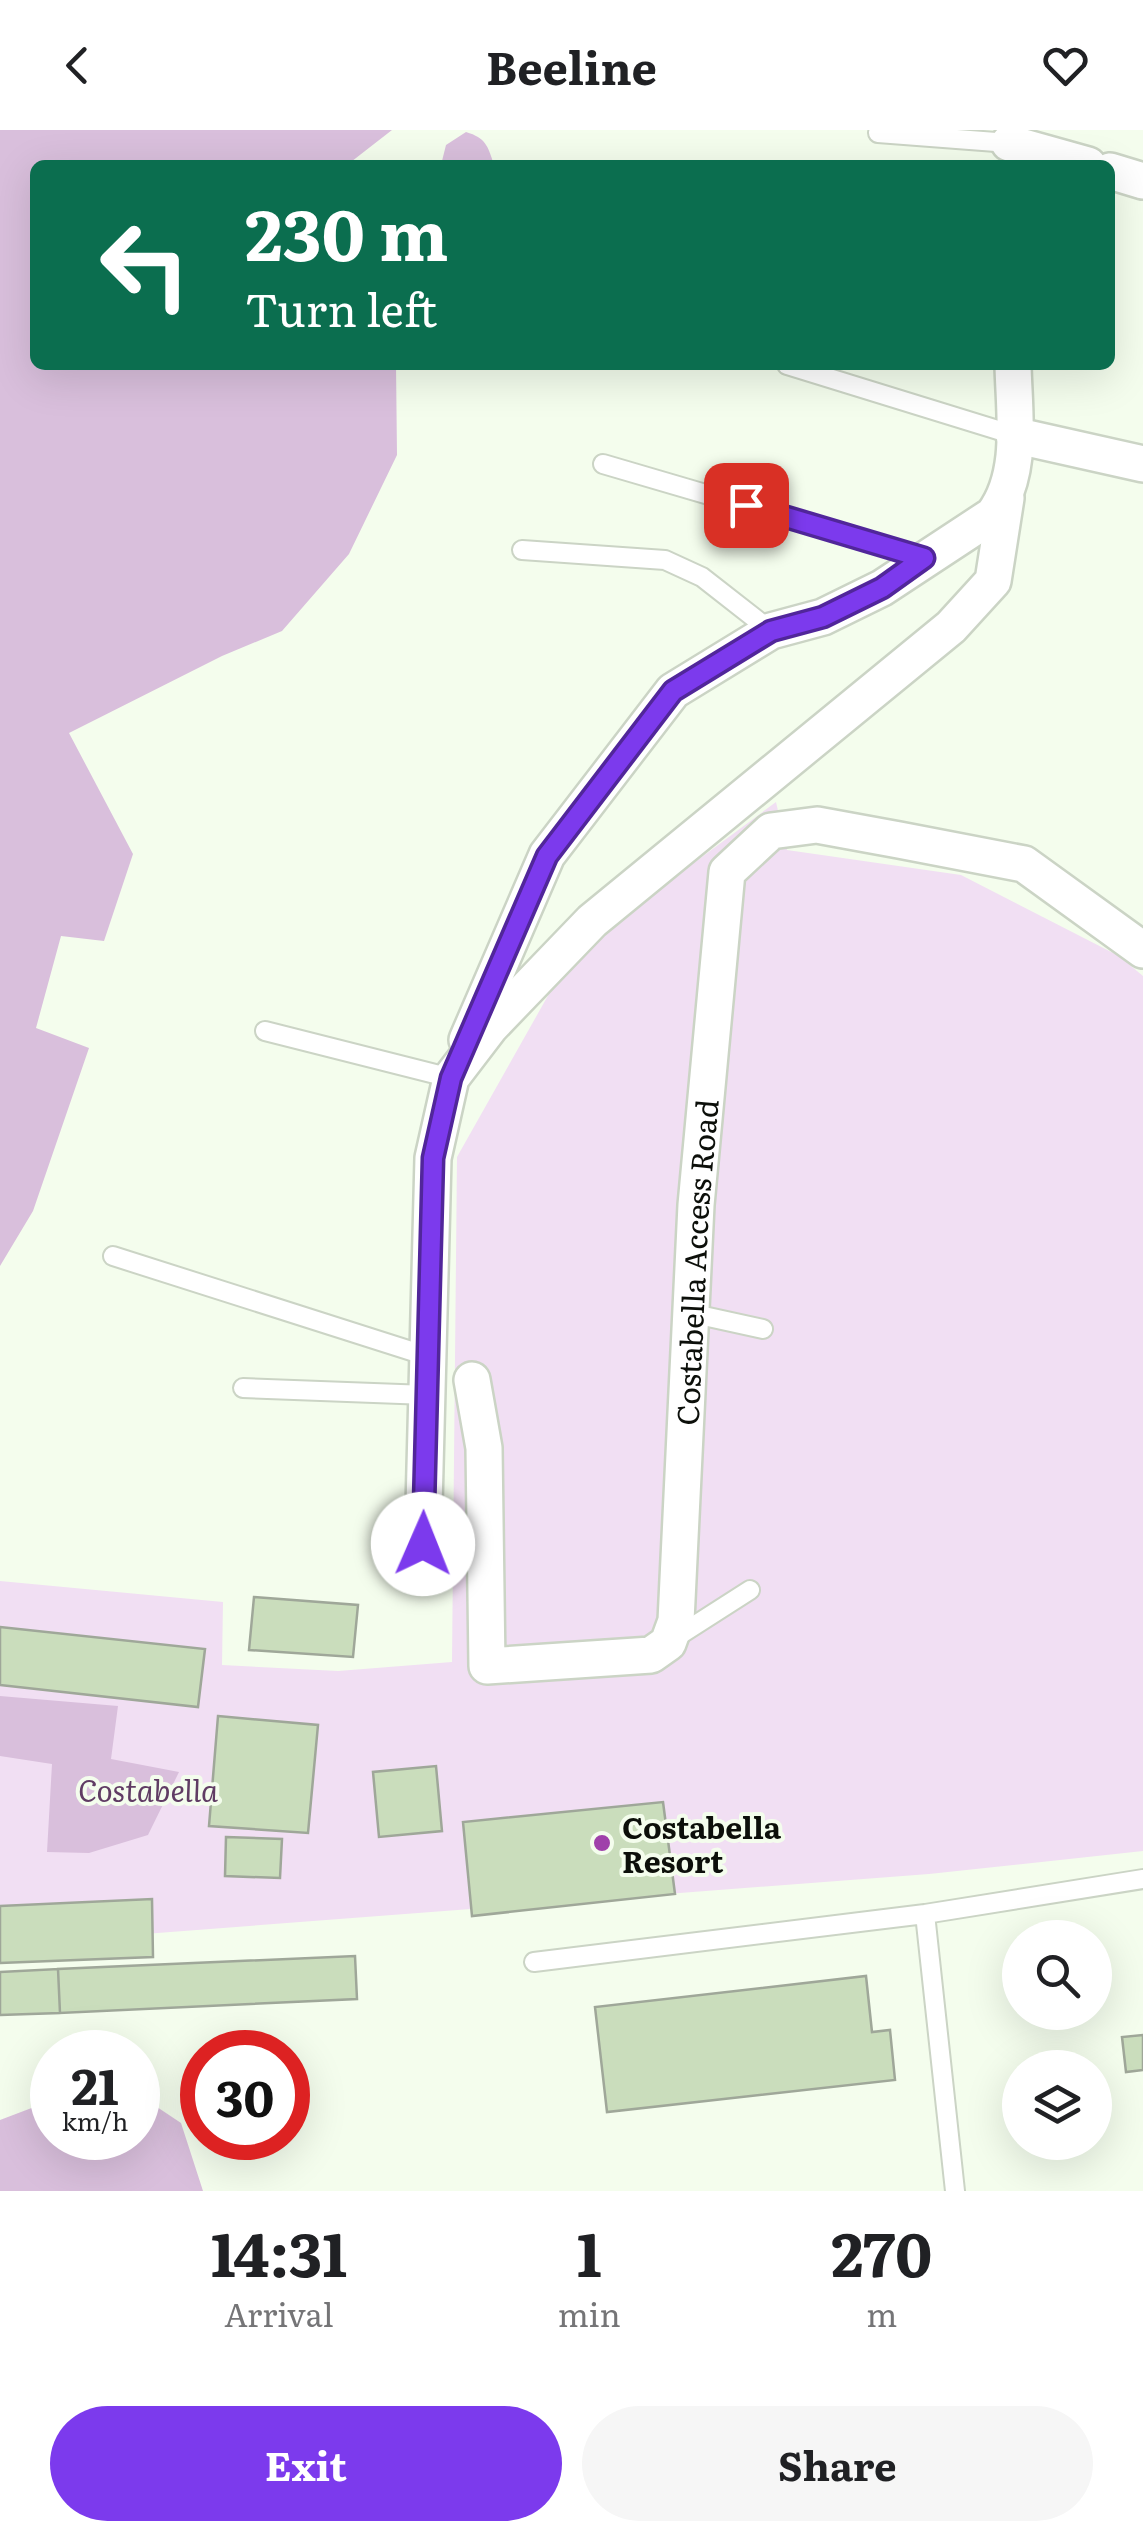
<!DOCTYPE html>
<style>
body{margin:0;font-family:Literata,serif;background:#f6f6f6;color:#202124;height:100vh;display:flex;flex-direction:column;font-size:38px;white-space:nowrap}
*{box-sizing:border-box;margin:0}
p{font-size:32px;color:#757577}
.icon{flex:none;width:55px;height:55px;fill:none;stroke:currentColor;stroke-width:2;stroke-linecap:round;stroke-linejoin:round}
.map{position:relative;height:2061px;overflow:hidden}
.side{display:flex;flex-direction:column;background:#fff;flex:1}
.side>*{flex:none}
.banner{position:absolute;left:30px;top:30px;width:1085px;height:210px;border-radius:15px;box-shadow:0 10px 40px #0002;background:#0b6e4f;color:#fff;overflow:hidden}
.controls{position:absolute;left:1002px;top:1790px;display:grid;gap:20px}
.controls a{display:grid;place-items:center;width:110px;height:110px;border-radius:50%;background:#fff;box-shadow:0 10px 40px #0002;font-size:50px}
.speed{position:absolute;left:30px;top:1900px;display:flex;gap:20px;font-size:50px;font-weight:700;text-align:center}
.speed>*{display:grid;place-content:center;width:130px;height:130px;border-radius:50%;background:#fff;box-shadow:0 10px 40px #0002;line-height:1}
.speed small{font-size:25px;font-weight:400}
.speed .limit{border:15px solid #d22;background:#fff;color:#111}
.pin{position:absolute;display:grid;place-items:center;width:85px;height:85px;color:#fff;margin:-42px;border-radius:20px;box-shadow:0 5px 15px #0006}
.me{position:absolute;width:110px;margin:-55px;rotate:1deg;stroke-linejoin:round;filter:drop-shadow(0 0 8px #0008)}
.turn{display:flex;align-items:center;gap:35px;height:210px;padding:0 50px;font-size:45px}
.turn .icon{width:130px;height:130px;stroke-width:2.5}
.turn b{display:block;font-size:70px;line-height:85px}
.eta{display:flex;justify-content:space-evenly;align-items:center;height:170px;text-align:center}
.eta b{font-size:60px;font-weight:700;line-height:70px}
.primary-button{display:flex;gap:20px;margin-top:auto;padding:20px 50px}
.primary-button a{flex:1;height:115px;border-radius:60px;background:#7c3aed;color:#fff;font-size:40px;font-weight:700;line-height:115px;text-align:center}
.primary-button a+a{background:#f6f6f6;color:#202124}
header{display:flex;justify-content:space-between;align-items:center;height:130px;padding:0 50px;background:#fff;font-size:45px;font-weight:700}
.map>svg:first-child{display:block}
.green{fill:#f1dff3}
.water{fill:#d9bfdc}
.building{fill:#caddbc;stroke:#9fa799;stroke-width:2.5}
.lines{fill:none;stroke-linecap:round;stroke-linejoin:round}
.lane-casing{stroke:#cbd4c5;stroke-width:22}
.street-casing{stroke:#cbd4c5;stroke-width:40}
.lane{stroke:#fff;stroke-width:18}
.street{stroke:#fff;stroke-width:35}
.route-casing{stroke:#51269a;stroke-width:25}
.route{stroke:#7c3aed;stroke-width:18}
.poi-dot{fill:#9f41aa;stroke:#f4fded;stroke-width:4}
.labels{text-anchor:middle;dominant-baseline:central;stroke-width:8;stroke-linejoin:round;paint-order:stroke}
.street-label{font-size:30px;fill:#0c0f0a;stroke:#f4fded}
.park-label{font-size:30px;font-style:italic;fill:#603c64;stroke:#f4fded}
.poi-label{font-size:30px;font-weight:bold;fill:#0c0f0a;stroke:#f4fded;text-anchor:start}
</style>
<header><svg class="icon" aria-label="back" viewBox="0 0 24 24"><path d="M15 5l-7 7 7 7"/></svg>Beeline<svg class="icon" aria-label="heart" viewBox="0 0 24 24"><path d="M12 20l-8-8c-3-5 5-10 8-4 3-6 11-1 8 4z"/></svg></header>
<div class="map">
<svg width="1143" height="2061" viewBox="0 0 1143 2061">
<rect width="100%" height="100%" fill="#f4fded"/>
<!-- green -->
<path class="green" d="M776 672 787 720 961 745 1119 826 1143 846V1721L929 1744 0 1815V1451L223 1472 222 1535 338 1541 452 1532 457 1027 572 823Z"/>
<!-- water -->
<path class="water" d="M0 0H392L347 35H35V235H396L397 325 349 424 282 501 222 526 69 603 133 724 104 811 61 806 36 898 89 918 33 1081 0 1136Z
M466 2C486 8 488 16 494 35H441L446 15Z
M0 1566 118 1576 111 1629 179 1642 148 1705 89 1723 47 1722 52 1634 0 1626Z
M50 1971 52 2008H138V1979L157 1977 181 1993 203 2061H0V1990Z"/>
<!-- building -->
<path class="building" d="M254 1467 358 1475 353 1527 249 1520Z
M0 1497 205 1519 198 1577 0 1555Z
M218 1586 318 1595 308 1703 209 1696Z
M436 1636 442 1701 379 1707 373 1642Z
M663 1672 675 1764 472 1786 463 1692Z
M226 1707 282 1709 280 1748 225 1746Z
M152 1769 153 1827 0 1833V1776Z
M355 1826 357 1869 60 1883 58 1839Z
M58 1839 60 1883 0 1885V1842Z
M866 1846 872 1902 890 1900 895 1950 607 1982 595 1877Z
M1143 1905V1940L1126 1942 1122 1907Z"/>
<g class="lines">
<!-- lane casing -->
<g class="lane-casing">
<path id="lane" d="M878 3 1009 13
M787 235 1014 305
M603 334 924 428
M522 420 665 430 702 447 771 501
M265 901 451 948
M113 1126 427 1226
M690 1183 763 1199
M243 1258 427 1265
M675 1508 750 1460
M925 1784 955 2061
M534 1832 925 1784 1143 1749"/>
</g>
<!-- street casing -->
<g class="street-casing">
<g id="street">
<path d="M1009 13 1088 35"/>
<path d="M1110 41 1143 51"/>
<path d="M1014 305 1143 334"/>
<path d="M467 910 547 725 673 561 771 501 823 487 882 458 993 385C1024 344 1014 284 1013 235"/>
<path id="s1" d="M472 1250 484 1318 487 1536 651 1525 668 1513 676 1491 696 1075 727 742 771 701 817 695 899 710 1024 734 1143 820"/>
<path d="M423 1415 433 1028 451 948 490 897 592 791 951 497 993 451 1006 368"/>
</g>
</g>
<!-- lane -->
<use href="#lane" class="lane"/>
<!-- street -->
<use href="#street" class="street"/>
</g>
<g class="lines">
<!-- route casing -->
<g class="route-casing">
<path id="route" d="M423 1414 433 1028 451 948 547 726 673 561 771 501 823 487 882 458 924 428 746 375"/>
</g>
<!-- route -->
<use href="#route" class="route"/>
</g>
<!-- markers -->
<circle class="poi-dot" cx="602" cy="1713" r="10"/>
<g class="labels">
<!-- street labels -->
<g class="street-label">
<text stroke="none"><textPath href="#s1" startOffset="855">Costabella Access Road</textPath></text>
</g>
<!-- park labels -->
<g class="park-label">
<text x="148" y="1659">Costabella</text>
</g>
<!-- poi labels -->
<g class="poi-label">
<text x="622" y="1696">Costabella<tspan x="622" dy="34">Resort</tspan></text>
</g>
</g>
</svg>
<div class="controls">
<a><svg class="icon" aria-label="search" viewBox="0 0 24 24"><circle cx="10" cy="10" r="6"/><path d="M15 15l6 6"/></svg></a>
<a><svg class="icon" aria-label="layers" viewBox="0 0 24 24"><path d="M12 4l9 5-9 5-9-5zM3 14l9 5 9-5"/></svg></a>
</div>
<div class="speed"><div>21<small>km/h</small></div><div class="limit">30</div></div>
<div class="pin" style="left:746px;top:375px;background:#d93025"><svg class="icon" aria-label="arrive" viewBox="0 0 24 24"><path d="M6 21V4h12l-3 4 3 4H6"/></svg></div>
<svg class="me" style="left:423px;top:1414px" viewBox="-20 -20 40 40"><circle r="19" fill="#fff"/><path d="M0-13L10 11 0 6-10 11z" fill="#7c3aed"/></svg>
<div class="banner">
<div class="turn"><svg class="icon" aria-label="left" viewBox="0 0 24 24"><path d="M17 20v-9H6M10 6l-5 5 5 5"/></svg><div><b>230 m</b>Turn left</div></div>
</div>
</div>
<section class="side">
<div class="eta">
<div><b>14:31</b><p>Arrival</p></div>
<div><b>1</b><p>min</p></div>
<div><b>270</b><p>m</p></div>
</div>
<div class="primary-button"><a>Exit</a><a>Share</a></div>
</section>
